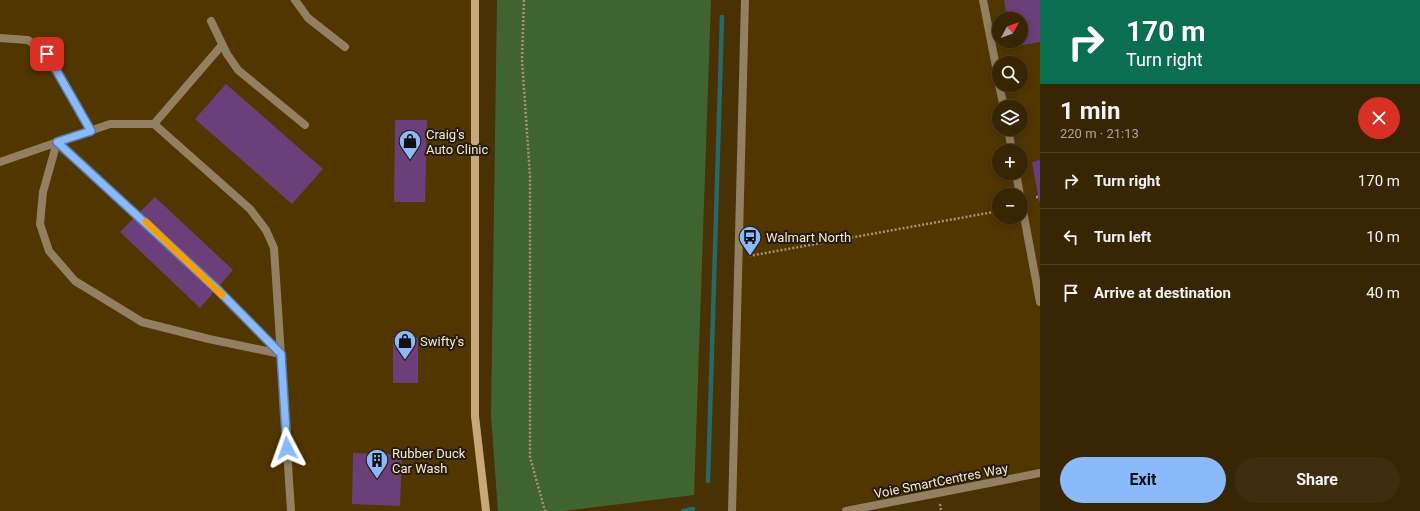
<!DOCTYPE html>
<meta charset="utf-8">
<style>
body{margin:0;font-family:Roboto,sans-serif;background:#3e2d0e;color:#f1f3f6;height:100vh;display:flex;flex-direction:column;font-size:15px;white-space:nowrap}
*{box-sizing:border-box;margin:0}
p{font-size:13px;color:#aaa59a}
.icon{flex:none;width:22px;height:22px;fill:none;stroke:currentColor;stroke-width:2;stroke-linecap:round;stroke-linejoin:round}
.map{position:relative;flex:1;overflow:hidden}
.sheet{display:flex;flex-direction:column;background:#372504;width:380px}
.sheet>*{flex:none}
.banner{background:#0b6e4f;color:#fff;overflow:hidden}
.needle{width:26px;rotate:49deg}
.buttons{position:absolute;left:992px;top:12px;display:grid;gap:8px}
.buttons a{display:grid;place-items:center;width:36px;height:36px;border-radius:50%;background:#372504;box-shadow:0 2px 10px #0003,0 0 0 1px #514226;font-size:20px}
.pin{position:absolute;display:grid;place-items:center;width:34px;height:34px;color:#fff;margin:-17px;border-radius:8px;box-shadow:0 2px 6px #0006}
.me{position:absolute;width:44px;margin:-22px;rotate:356deg;stroke-linejoin:round;filter:drop-shadow(0 0 3px #0008)}
.turn{display:flex;align-items:center;gap:14px;height:84px;padding:0 20px;font-size:18px}
.turn .icon{width:52px;height:52px;stroke-width:2.5}
.turn b{display:block;font-size:28px;line-height:34px}
.round{display:grid;place-items:center;flex:none;width:42px;height:42px;border-radius:21px;background:#3e2d0e}
.headline{display:flex;align-items:center;justify-content:space-between;height:68px;padding:0 20px}
h1{font-size:24px;font-weight:700;line-height:30px}
.button{display:flex;gap:8px;margin-top:auto;padding:8px 20px}
.button a{flex:1;height:46px;border-radius:24px;background:#8bbafc;color:#111;font-size:16px;font-weight:700;line-height:46px;text-align:center}
.button a+a{background:#3e2d0e;color:#f1f3f6}
ul{padding:0;list-style:none}
li{display:flex;align-items:center;gap:12px;height:56px;padding:0 20px;border-top:1px solid #514226}
li div{flex:1}
li b{display:block;font-size:15px}
li em{font-style:normal}
main{display:flex;flex:1;min-height:0}
.map>svg:first-child{display:block}
.built{fill:#523600;fill-rule:evenodd}
.green{fill:#3f6430}
.lines{fill:none;stroke-linecap:round;stroke-linejoin:round}
.stream{stroke:#296869;stroke-width:4.5}
.building{fill:#6b3f7a}
.path{stroke:#a69374;stroke-width:2.5;stroke-dasharray:2 2;stroke-linecap:butt}
.service{stroke:#938063;stroke-width:8}
.minor{stroke:#938063;stroke-width:8}
.secondary{stroke:#c8a87a;stroke-width:8}
.route-casing{stroke:#5a79a4;stroke-width:10}
.route{stroke:#8bbafc;stroke-width:7}
.slow{stroke:#f59e0b;stroke-width:7}
.labels{text-anchor:middle;dominant-baseline:central;stroke-width:4;stroke-linejoin:round;paint-order:stroke}
.poi-label{font-size:13px;fill:#f8e9d4;stroke:#261c0b;text-anchor:start}
.street-label{font-size:13px;fill:#f8e9d4;stroke:#261c0b}
</style>
<main>
<div class="map">
<svg width="1040" height="511" viewBox="0 0 1040 511">
<rect width="100%" height="100%" fill="#493106"/>
<!-- built -->
<path class="built" d="M0 0H475V416L486 511H0Z
M745 0H1040V473L846 511H732ZM999 19H1021V41H999ZM999 63H1021V85H999ZM999 107H1021V129H999ZM999 151H1021V173H999ZM999 195H1021V217H999Z"/>
<!-- green -->
<path class="green" d="M497 0H711L694 495 563 511H498L491 416Z"/>
<g class="lines">
<!-- stream -->
<path class="stream" d="M708 481 722 17
M683 511 693 509"/>
</g>
<!-- building -->
<path class="building" d="M1004 0H1040V42L1012 47 1011 41H1021V19H1007Z
M226 84 323 169 292 204 195 119Z
M395 120H427L425 202H394Z
M1040 160V201H1039L1032 162Z
M155 197 233 270 200 308 120 232Z
M393 338H418V383H393Z
M353 453 402 455 400 506 352 504Z"/>
<g class="lines">
<!-- path -->
<path class="path" d="M524 0 522 59 530 176V457L545 511
M1036 197H1038
M749 256 999 211
M940 504 941 511"/>
<!-- service -->
<path class="service" d="M295 0 308 18 345 47
M983 0 999 82
M211 21 227 54 238 70 305 125
M0 38 28 40 47 54 91 131
M999 85 1004 107
M154 124 222 45
M1008 129 1012 151
M57 142 217 289 281 354 209 339 142 322 75 281 49 251 40 224 43 192Z
M0 162 110 124H154L250 209 266 230 274 248 291 511
M1016 173 1020 195
M1021 200 1040 302
M732 511 745 0"/>
<!-- minor -->
<path class="minor" d="M846 511 1040 473"/>
<!-- secondary -->
<path class="secondary" d="M475 0V416L486 511"/>
</g>
<g class="lines">
<!-- route casing -->
<g class="route-casing">
<path id="route" d="M47 54 91 131 57 142 217 289 281 354 287 448"/>
</g>
<!-- route -->
<use href="#route" class="route"/>
<!-- slow -->
<path class="slow" d="M146 222 222 295"/>
</g>
<!-- icons -->
<defs>
<g id="shop-pin" transform="scale(1.15)"><path d="M0 17L-7.5 6A9.5 9.5 0 1 1 7.5 6Z" fill="#8bbafc" stroke="#261c0b"/><path d="M-5-2.5h2.3a2.7 3.5 0 0 1 5.4 0H5L5.5 6h-11ZM-1.5-2.5h3a1.5 2.3 0 0 0-3 0Z" fill="#111"/></g>
<g id="bus-pin" transform="scale(1.15)"><path d="M0 17L-7.5 6A9.5 9.5 0 1 1 7.5 6Z" fill="#8bbafc" stroke="#261c0b"/><path d="M-5-6H5V4H4V6H2V4H-2V6H-4V4H-5ZM-3.5-4V0h7V-4ZM-3.5 1.2v1.5H-2V1.2ZM2 1.2v1.5H3.5V1.2Z" fill="#111"/></g>
<g id="building-pin" transform="scale(1.15)"><path d="M0 17L-7.5 6A9.5 9.5 0 1 1 7.5 6Z" fill="#8bbafc" stroke="#261c0b"/><path d="M-4-6H4V6H1V3H-1V6H-4ZM-2.5-4.3h1.7v1.8h-1.7ZM.8-4.3h1.7v1.8H.8ZM-2.5-1h1.7V.8h-1.7ZM.8-1h1.7V.8H.8Z" fill="#111"/></g>
</defs>
<g fill-rule="evenodd">
<use href="#shop-pin" x="410" y="141"/>
<use href="#bus-pin" x="750" y="237"/>
<use href="#shop-pin" x="405" y="341"/>
<use href="#building-pin" x="377" y="460"/>
</g>
<g class="labels">
<!-- poi labels -->
<g class="poi-label">
<text x="426" y="134">Craig's<tspan x="426" dy="15">Auto Clinic</tspan></text>
<text x="766" y="237">Walmart North</text>
<text x="420" y="341">Swifty's</text>
<text x="392" y="453">Rubber Duck<tspan x="392" dy="15">Car Wash</tspan></text>
</g>
<!-- street labels -->
<g class="street-label">
<text transform="translate(941 481) rotate(-11)">Voie SmartCentres Way</text>
</g>
</g>
</svg>
<div class="buttons">
<a><svg class="needle" viewBox="-14 -14 28 28"><path d="M0-13l5 13h-10z" fill="#e53935"/><path d="M0 13l5-13h-10z" fill="#aaa59a"/></svg></a>
<a><svg class="icon" aria-label="search" viewBox="0 0 24 24"><circle cx="10" cy="10" r="6"/><path d="M15 15l6 6"/></svg></a>
<a><svg class="icon" aria-label="layers" viewBox="0 0 24 24"><path d="M12 4l9 5-9 5-9-5zM3 14l9 5 9-5"/></svg></a>
<a>+</a>
<a>−</a>
</div>
<div class="pin" style="left:47px;top:54px;background:#d93025"><svg class="icon" aria-label="arrive" viewBox="0 0 24 24"><path d="M6 21V4h12l-3 4 3 4H6"/></svg></div>
<svg class="me" style="left:287px;top:448px" viewBox="-20 -20 40 40"><path d="M0-17L14 15 0 8-14 15z" fill="#8bbafc" stroke="#fff" stroke-width="4"/></svg>
</div>
<section class="sheet">
<div class="banner">
<div class="turn"><svg class="icon" aria-label="right" viewBox="0 0 24 24"><path d="M7 20v-9h11M14 6l5 5-5 5"/></svg><div><b>170 m</b>Turn right</div></div>
</div>
<div class="headline"><div><h1>1 min</h1><p>220 m · 21:13</p></div><a class="round" style="background:#d93025;color:#fff"><svg class="icon" aria-label="close" viewBox="0 0 24 24"><path d="M6 6l12 12M18 6L6 18"/></svg></a></div>
<ul>
<li><svg class="icon" aria-label="right" viewBox="0 0 24 24"><path d="M7 20v-9h11M14 6l5 5-5 5"/></svg><div><b>Turn right</b></div><em>170 m</em></li>
<li><svg class="icon" aria-label="left" viewBox="0 0 24 24"><path d="M17 20v-9H6M10 6l-5 5 5 5"/></svg><div><b>Turn left</b></div><em>10 m</em></li>
<li><svg class="icon" aria-label="arrive" viewBox="0 0 24 24"><path d="M6 21V4h12l-3 4 3 4H6"/></svg><div><b>Arrive at destination</b></div><em>40 m</em></li>
</ul>
<div class="button"><a>Exit</a><a>Share</a></div>
</section>
</main>
